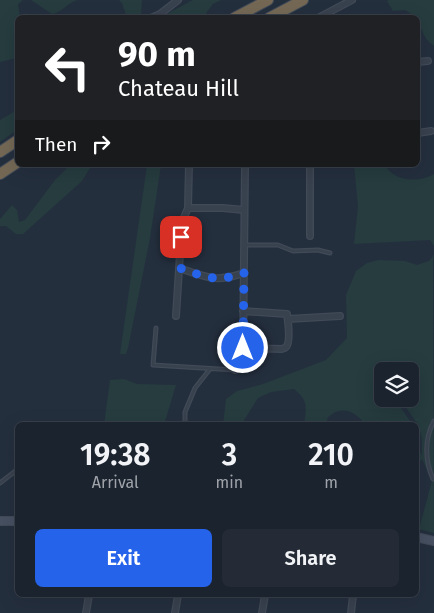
<!DOCTYPE html>
<style>
body{margin:0;font-family:"Fira Sans",sans-serif;background:#242b36;color:#f1f3f6;height:100vh;display:flex;flex-direction:column;font-size:19px;white-space:nowrap}
*{box-sizing:border-box;margin:0}
p{font-size:16px;color:#a0a4aa}
.icon{flex:none;width:28px;height:28px;fill:none;stroke:currentColor;stroke-width:2;stroke-linecap:round;stroke-linejoin:round}
.map{position:relative;flex:1;overflow:hidden}
.panel{position:absolute;left:15px;top:422px;width:404px;height:175px;display:flex;flex-direction:column;background:#1b232e;border-radius:8px;box-shadow:0 5px 20px #0002,0 0 0 1px #39404a}
.panel>*{flex:none}
.banner{position:absolute;left:15px;top:15px;width:405px;height:152px;border-radius:8px;box-shadow:0 5px 20px #0002,0 0 0 1px #39404a;background:#202124;color:#fff;overflow:hidden}
.controls{position:absolute;left:374px;top:362px;display:grid;gap:10px}
.controls a{display:grid;place-items:center;width:45px;height:45px;border-radius:8px;background:#1b232e;box-shadow:0 5px 20px #0002,0 0 0 1px #39404a;font-size:25px}
.pin{position:absolute;display:grid;place-items:center;width:42px;height:42px;color:#fff;margin:-21px;border-radius:10px;box-shadow:0 2px 8px #0006}
.me{position:absolute;width:55px;margin:-28px;rotate:0deg;stroke-linejoin:round;filter:drop-shadow(0 0 4px #0008)}
.turn{display:flex;align-items:center;gap:18px;height:105px;padding:0 20px;font-size:22px}
.turn .icon{width:65px;height:65px;stroke-width:2.5}
.turn b{display:block;font-size:35px;line-height:42px}
.then{display:flex;align-items:center;height:48px;padding:0 20px;background:#0003;gap:10px;font-size:19px}
.eta{display:flex;justify-content:space-evenly;align-items:center;height:85px;text-align:center}
.eta b{font-size:30px;font-weight:600;line-height:35px}
.cta{display:flex;gap:10px;margin-top:auto;padding:10px 20px}
.cta a{flex:1;height:58px;border-radius:8px;background:#2563eb;color:#fff;font-size:20px;font-weight:600;line-height:58px;text-align:center}
.cta a+a{background:#242b36;color:#f1f3f6}
.map>svg:first-child{display:block}
.green{fill:#263c3f}
.lines{fill:none;stroke-linecap:round;stroke-linejoin:round}
.lane-casing{stroke:#414a57;stroke-width:5}
.street-casing{stroke:#414a57;stroke-width:8}
.secondary-casing{stroke:#414a57;stroke-width:10}
.highway-casing{stroke:#434c59;stroke-width:12}
.lane{stroke:#38414e;stroke-width:2.5}
.street{stroke:#38414e;stroke-width:5.5}
.secondary{stroke:#465061;stroke-width:8}
.highway{stroke:#746855;stroke-width:10}
.route{stroke:#2563eb;stroke-width:9;stroke-dasharray:0 16.2}
</style>
<div class="map">
<svg width="434" height="613" viewBox="0 0 434 613">
<rect width="100%" height="100%" fill="#242f3e"/>
<!-- green -->
<path class="green" d="M0 0H23L18 4 20 17 18 18 17 58 0 62Z
M31 0H78C68 2 63 12 52 14Z
M119 0H142L141 15 139 18 132 17 126 15 122 3Z
M193 0H221L213 4 206 13 210 17H161Z
M389 0H434V46C431 43 427 41 425 37 423 34 418 20 418 18L416 17 405 10 393 11 387 1Z
M17 110V130L0 142V120Z
M70 165H92L82 181 23 234H16L6 226H0V219L12 205 17 210 19 222 25 220 55 180Z
M147 165H161L150 238 128 348 126 354H120Z
M354 165H385C394 182 419 183 434 174V246L430 240 354 244 358 206Z
M434 255 433 261 434 533 419 529 432 481 422 459 416 467V442L422 456V440L419 426 400 399H410V371H382V399H395L410 421 411 425H366C360 417 350 408 339 411 336 411 331 415 328 417L326 425H304C306 407 309 401 294 389L271 392 258 398 241 425H223L226 399 237 391 263 384 326 360 347 338 346 295 356 271 367 263 379 260 405 261 417 265 429 261Z
M124 379 137 384 176 385 164 425H104L110 380Z"/>
<g class="lines">
<!-- lane casing -->
<g class="lane-casing">
<path id="lane" d="M245 245H278L293 251 318 250 330 253
M156 328 153 365 235 370
M434 421C424 439 425 461 433 479H434
M185 425V412L195 388 210 369
M0 483 18 469"/>
</g>
<!-- street casing -->
<g class="street-casing">
<path id="street" d="M151 18 160 14 178 0
M318 18 352 0
M418 62 428 61
M418 133 431 131
M188 208H223L244 210
M310 236V165
M179 268C191 272 203 277 215 278 225 279 234 276 244 273
M243 311 287 314C288 321 291 342 286 347 285 348 284 348 282 349L243 348
M176 316 182 222 188 208 189 165
M288 319 340 316
M235 370 242 363 243 356 245 165
M86 613 89 595
M175 613 178 595
M262 613 265 595
M351 613 353 595"/>
</g>
<!-- secondary casing -->
<g class="secondary-casing">
<path id="secondary" d="M0 521H18
M416 537 434 541"/>
</g>
<!-- highway casing -->
<g class="highway-casing">
<path id="highway" d="M234 18 268 0
M269 18 303 0
M0 152 18 140
M0 174 18 162"/>
</g>
<!-- lane -->
<use href="#lane" class="lane"/>
<!-- street -->
<use href="#street" class="street"/>
<!-- secondary -->
<use href="#secondary" class="secondary"/>
<!-- highway -->
<use href="#highway" class="highway"/>
</g>
<g class="lines">
<!-- route -->
<path class="route" d="M181 237 180 268C191 272 203 277 215 278 225 279 234 276 244 273L243 348"/>
</g>
</svg>
<div class="controls">
<a><svg class="icon" aria-label="layers" viewBox="0 0 24 24"><path d="M12 4l9 5-9 5-9-5zM3 14l9 5 9-5"/></svg></a>
</div>
<div class="pin" style="left:181px;top:237px;background:#d93025"><svg class="icon" aria-label="arrive" viewBox="0 0 24 24"><path d="M6 21V4h12l-3 4 3 4H6"/></svg></div>
<svg class="me" style="left:243px;top:348px" viewBox="-20 -20 40 40"><circle r="17" fill="#2563eb" stroke="#fff" stroke-width="3"/><path d="M0-11L8 9 0 5-8 9z" fill="#fff"/></svg>
<div class="banner">
<div class="turn"><svg class="icon" aria-label="left" viewBox="0 0 24 24"><path d="M17 20v-9H6M10 6l-5 5 5 5"/></svg><div><b>90 m</b>Chateau Hill</div></div>
<div class="then">Then<svg class="icon" aria-label="right" viewBox="0 0 24 24"><path d="M7 20v-9h11M14 6l5 5-5 5"/></svg></div>
</div>
<section class="panel">
<div class="eta">
<div><b>19:38</b><p>Arrival</p></div>
<div><b>3</b><p>min</p></div>
<div><b>210</b><p>m</p></div>
</div>
<div class="cta"><a>Exit</a><a>Share</a></div>
</section>
</div>
